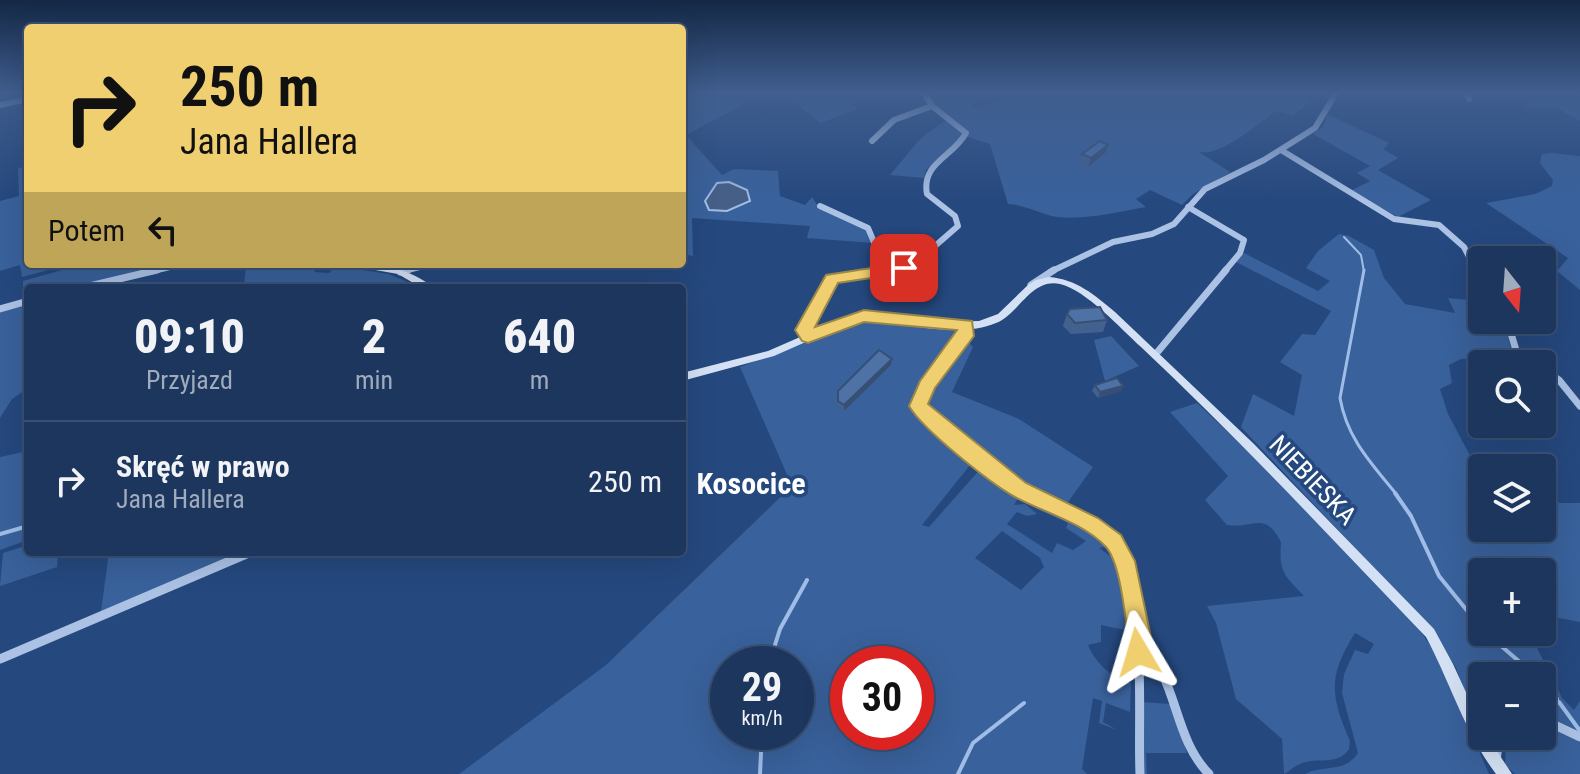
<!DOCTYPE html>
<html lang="pl">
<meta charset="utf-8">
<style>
body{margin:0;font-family:"Roboto Condensed",sans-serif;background:#294167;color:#f1f3f6;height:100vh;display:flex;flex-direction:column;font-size:30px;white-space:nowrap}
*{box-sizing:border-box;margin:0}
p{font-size:26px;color:#a0abbc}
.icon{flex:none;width:44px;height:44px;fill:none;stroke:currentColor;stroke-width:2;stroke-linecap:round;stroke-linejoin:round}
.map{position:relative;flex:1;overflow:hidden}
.sheet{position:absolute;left:24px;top:284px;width:662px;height:272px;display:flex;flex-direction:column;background:#1c365e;border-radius:8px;box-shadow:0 8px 32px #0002,0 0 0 2px #3a5073}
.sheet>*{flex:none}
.guide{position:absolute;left:24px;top:24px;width:662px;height:244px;border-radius:8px;box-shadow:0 8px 32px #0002,0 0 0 2px #3a5073;background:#efcf6f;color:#111;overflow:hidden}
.needle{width:52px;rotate:163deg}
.controls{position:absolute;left:1468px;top:246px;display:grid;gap:16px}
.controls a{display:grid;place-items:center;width:88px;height:88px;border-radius:8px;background:#1c365e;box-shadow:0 8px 32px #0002,0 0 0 2px #3a5073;font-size:40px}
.speed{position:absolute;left:710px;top:646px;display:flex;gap:16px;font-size:40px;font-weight:700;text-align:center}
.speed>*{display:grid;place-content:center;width:104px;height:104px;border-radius:50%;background:#1c365e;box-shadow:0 8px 32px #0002,0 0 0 2px #3a5073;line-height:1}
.speed small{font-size:20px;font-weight:400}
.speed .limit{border:12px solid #d22;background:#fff;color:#111}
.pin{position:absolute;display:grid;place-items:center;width:68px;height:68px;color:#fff;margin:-34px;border-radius:16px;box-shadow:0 4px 12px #0006}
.me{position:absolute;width:88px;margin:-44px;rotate:353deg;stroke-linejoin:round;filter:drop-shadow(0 0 6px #0008)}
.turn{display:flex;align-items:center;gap:28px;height:168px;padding:0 24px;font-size:36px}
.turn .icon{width:104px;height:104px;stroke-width:2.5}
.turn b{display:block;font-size:56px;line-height:68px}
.then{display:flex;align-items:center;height:76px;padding:0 24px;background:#0003;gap:16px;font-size:30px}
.eta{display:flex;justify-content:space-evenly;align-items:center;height:136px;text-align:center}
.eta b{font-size:48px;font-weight:800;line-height:56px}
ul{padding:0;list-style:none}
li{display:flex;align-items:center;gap:24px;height:120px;padding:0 24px;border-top:2px solid #3a5073}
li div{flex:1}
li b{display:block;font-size:30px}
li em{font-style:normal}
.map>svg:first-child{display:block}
.green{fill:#39619b;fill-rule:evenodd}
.water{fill:#465f86;stroke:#9fbde6;stroke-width:2}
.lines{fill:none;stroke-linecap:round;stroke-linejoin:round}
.stream-far2{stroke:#9fbde6;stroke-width:2}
.stream-far1{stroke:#9fbde6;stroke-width:3}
.stream{stroke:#9fbde6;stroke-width:4}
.street-far2{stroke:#abc2e5;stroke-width:6}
.street-far1{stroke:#abc2e5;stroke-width:7}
.street{stroke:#abc2e5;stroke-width:9}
.secondary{fill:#d4e1f5;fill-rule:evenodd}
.wall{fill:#43618f}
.shaded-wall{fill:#374f74}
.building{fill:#4e71a6;stroke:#374f74;stroke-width:2}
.route{fill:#efcf6f;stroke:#9b8748;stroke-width:2}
.labels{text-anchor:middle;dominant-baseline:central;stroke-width:7;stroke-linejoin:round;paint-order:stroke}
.street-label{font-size:26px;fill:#fff;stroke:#25487e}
.quarter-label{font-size:30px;font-weight:bold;fill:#fff;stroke:#25487e}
</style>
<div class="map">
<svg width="1580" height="774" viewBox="0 0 1580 774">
<rect width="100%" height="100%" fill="#25487e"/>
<!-- green -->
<path class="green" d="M682 93H764L686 135 722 175 734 169 778 171 780 196 805 205 812 197 818 206 866 228 873 243 807 238 810 226 692 218 693 256 682 254Z
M784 93H839L858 109 820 123Z
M927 93H963L975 108 1016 96 1014 93H1293L1310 102 1293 115 1276 111C1256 125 1222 156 1199 152L1230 172 1193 194 1182 205 1150 190 1136 199 1146 207C1116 212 1088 220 1057 217 1040 214 1026 205 1008 204L990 144 968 137 969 133 935 105Z
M1541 93H1580V121L1557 108 1524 107 1530 101 1554 99Z
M1327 114 1389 143 1383 149 1398 158 1378 170 1431 200 1398 217 1350 191 1370 181 1357 173 1370 166 1313 134 1323 127Z
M946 120 964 133 963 138 926 170 924 178 890 175 921 138Z
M1552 153 1580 156V290L1557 271 1568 258 1486 203 1535 194 1552 186 1553 180 1540 163 1542 154Z
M24 167 28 264H70L22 277 20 265 0 271V201L19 196 18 168Z
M1339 234 1349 236 1374 250 1384 278 1405 304 1455 313 1448 298 1482 301V320L1504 323 1513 356 1461 359 1449 365 1452 383 1440 389 1448 414 1482 478V528H1542V489L1552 490 1559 503H1580V622L1559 618 1542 623V572H1482V632H1529L1562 698 1574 710 1580 701V774H1515L1505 765 1506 736H1542V726L1550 727 1542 717V676H1482V734L1456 668 1434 632 1241 427 1253 394 1294 416 1302 375 1280 362 1302 334 1315 335 1331 311 1236 262 1244 253 1318 291 1330 281 1306 268 1318 251Z
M83 264H145L146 269 68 288H28V298L24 299 23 281Z
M246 264H320L314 272 329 273 336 266 389 274 421 288H244Z
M28 303V388L12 399 0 418V311Z
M850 323H892L958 331 973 347 952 392 1019 419 1093 467 1066 505 1028 490 979 454 922 525 929 527 982 467 1020 495 1014 505 1025 504 1037 514 1027 516 1017 512 1007 524 1052 553 1057 543 1073 550 1086 541 1066 528 1068 523 1037 509 1028 499 1098 531 1109 546 1099 548 1119 562 1129 631 1101 625V642L1088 645C1096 664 1112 678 1131 683L1130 712 1106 703 1103 722 1117 730 1099 723 1102 701 1093 698 1082 769 1087 774H459L606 665 792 486 740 367ZM1002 531 1040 558 1044 567 1021 590 975 558ZM728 664H796V732H728ZM848 664H916V732H848Z
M1111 336 1139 366 1105 381 1094 340Z
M1197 403 1285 486 1416 625 1437 655 1489 774H1305C1323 764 1344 774 1358 753L1342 693 1344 674 1355 650 1368 654 1374 644 1355 633C1328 676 1330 695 1350 741L1349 749C1337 767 1317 756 1300 764 1294 766 1289 772 1284 774L1282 739 1236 699 1216 623 1207 606 1304 596C1283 574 1279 572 1281 542 1264 510 1254 529 1227 525L1205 500 1228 476 1170 412Z
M28 451V540L0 550V457Z
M28 545V552H58L57 567 0 586 3 553Z
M109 552H242L101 611Z
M1140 702 1172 704 1187 753H1146L1147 774H1144Z"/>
<!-- water -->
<path class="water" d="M729 182 747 190 750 201 727 211 709 210 705 201 717 183Z"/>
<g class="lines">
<!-- stream-far2 -->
<path class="stream-far2" d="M1344 237 1361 255 1364 272"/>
<!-- stream-far1 -->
<path class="stream-far1" d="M1364 270 1340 398C1347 439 1372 464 1397 495"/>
<!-- stream -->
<path class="stream" d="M1395 493 1411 516 1439 576 1482 629
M0 534 28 526
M1485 632 1536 676
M769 664 780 629 807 580
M1542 682 1557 699
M1559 702 1580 731
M760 774 762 732
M958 774 973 743 1024 703"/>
<!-- street-far2 -->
<path class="street-far2" d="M1465 93 1469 99
M0 105 28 99
M872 141 894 120 932 106
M1281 150 1394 219 1439 225 1464 247 1477 272
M820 206 868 228 876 247 872 272
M1188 207 1244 240 1240 253 1224 272
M149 272 182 264
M400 272 431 264
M875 272 912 266 958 226 955 216 927 194C921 163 953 157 966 133L932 106 924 93
M1050 272 1113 242 1152 234 1174 224 1205 189 1264 160 1315 128 1336 93"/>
<!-- street-far1 -->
<path class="street-far1" d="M1476 270 1482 281
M400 272 408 270
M1031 285 1054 270
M81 288 157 270
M0 309 28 301
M1507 320 1518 357 1532 364
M966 325C958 357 925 373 919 406L930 420 1031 495
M808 336 804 330 831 279 888 270
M1155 355 1226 270
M1542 368 1559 380 1580 406"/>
<!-- street -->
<path class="street" d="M1027 493C1050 505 1079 514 1099 529 1151 569 1137 713 1140 774
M1140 642C1179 679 1172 736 1209 774
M0 659 251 552
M1542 719 1580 737
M1496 762 1499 736"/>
<!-- secondary -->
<path class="secondary" d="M354 264C383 264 411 269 434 288H422L398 274 358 267Z
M1049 277C1076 279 1095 295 1115 312L1254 444 1434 629 1453 664 1482 727V736H1487L1512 774H1496C1465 733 1450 682 1426 637 1332 539 1240 440 1141 347 1121 329 1086 290 1060 284 1031 278 1020 313 996 323 958 339 904 323 864 319L851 322 774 356 682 381V373L768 351 846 317 864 313 946 322 979 321 998 314 1028 285 1036 280Z"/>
</g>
<!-- wall -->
<path class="wall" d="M1108 145 1105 153 1088 167 1080 163 1082 154Z
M1067 314 1107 320 1103 332 1071 334 1063 326Z
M892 359 891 365 844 411 837 406 838 391Z
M1095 385 1123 386 1121 391 1098 398 1092 391Z"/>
<!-- shaded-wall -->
<path class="shaded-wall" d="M1108 145 1105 153 1088 167 1091 158Z
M892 359 891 365 844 411V405Z
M1123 386 1121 391 1098 398 1100 392Z"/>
<!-- building -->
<path class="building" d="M1100 141 1108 145 1091 158 1082 154Z
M1100 307 1107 320 1075 323 1067 314 1070 309Z
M879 350 892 359 844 405 838 401V391Z
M1117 378 1123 386 1100 392 1095 385Z"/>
<!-- sky -->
<linearGradient id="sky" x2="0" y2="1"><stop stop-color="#142845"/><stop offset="0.46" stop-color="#405e8f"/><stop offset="1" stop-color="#405e8f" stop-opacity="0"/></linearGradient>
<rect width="1580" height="201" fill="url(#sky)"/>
<!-- route -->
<path class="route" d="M904 263 912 268 910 272 838 283 815 327 864 310 972 321 974 336 935 388 928 404 1026 483 1098 518 1121 535 1135 561 1152 642 1146 660 1138 663 1130 660 1126 652 1129 642C1125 619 1121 564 1106 547 1084 523 1043 512 1015 497 990 483 923 430 909 406L920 381 957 330 864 322 808 343 802 341 795 330 826 275Z"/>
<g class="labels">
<!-- street labels -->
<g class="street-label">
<text transform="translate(1313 480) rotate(46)">NIEBIESKA</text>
</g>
<!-- quarter labels -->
<g class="quarter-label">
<text x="751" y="483">Kosocice</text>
</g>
</g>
</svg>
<div class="controls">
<a><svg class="needle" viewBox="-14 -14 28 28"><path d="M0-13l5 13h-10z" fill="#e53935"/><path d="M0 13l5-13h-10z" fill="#a0abbc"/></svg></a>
<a><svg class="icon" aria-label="search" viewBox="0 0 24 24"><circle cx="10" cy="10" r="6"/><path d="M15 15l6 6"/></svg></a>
<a><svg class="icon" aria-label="layers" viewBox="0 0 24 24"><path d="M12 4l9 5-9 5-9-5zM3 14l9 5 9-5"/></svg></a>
<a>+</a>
<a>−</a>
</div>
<div class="speed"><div>29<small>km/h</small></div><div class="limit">30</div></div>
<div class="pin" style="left:904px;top:268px;background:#d93025"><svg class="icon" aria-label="arrive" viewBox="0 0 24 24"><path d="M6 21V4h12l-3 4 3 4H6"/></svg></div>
<svg class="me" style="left:1138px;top:652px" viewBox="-20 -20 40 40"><path d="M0-17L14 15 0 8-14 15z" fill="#efcf6f" stroke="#fff" stroke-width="4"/></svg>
<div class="guide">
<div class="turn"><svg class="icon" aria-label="right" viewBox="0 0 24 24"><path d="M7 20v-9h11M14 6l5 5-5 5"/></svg><div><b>250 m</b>Jana Hallera</div></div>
<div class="then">Potem<svg class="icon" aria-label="left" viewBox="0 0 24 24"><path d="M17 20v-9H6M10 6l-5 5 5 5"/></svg></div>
</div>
<section class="sheet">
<div class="eta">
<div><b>09:10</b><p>Przyjazd</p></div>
<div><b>2</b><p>min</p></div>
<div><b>640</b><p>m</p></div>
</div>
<ul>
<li><svg class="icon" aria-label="right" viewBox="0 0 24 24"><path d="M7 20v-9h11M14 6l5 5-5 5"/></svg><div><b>Skręć w prawo</b><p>Jana Hallera</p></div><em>250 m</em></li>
</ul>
</section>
</div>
